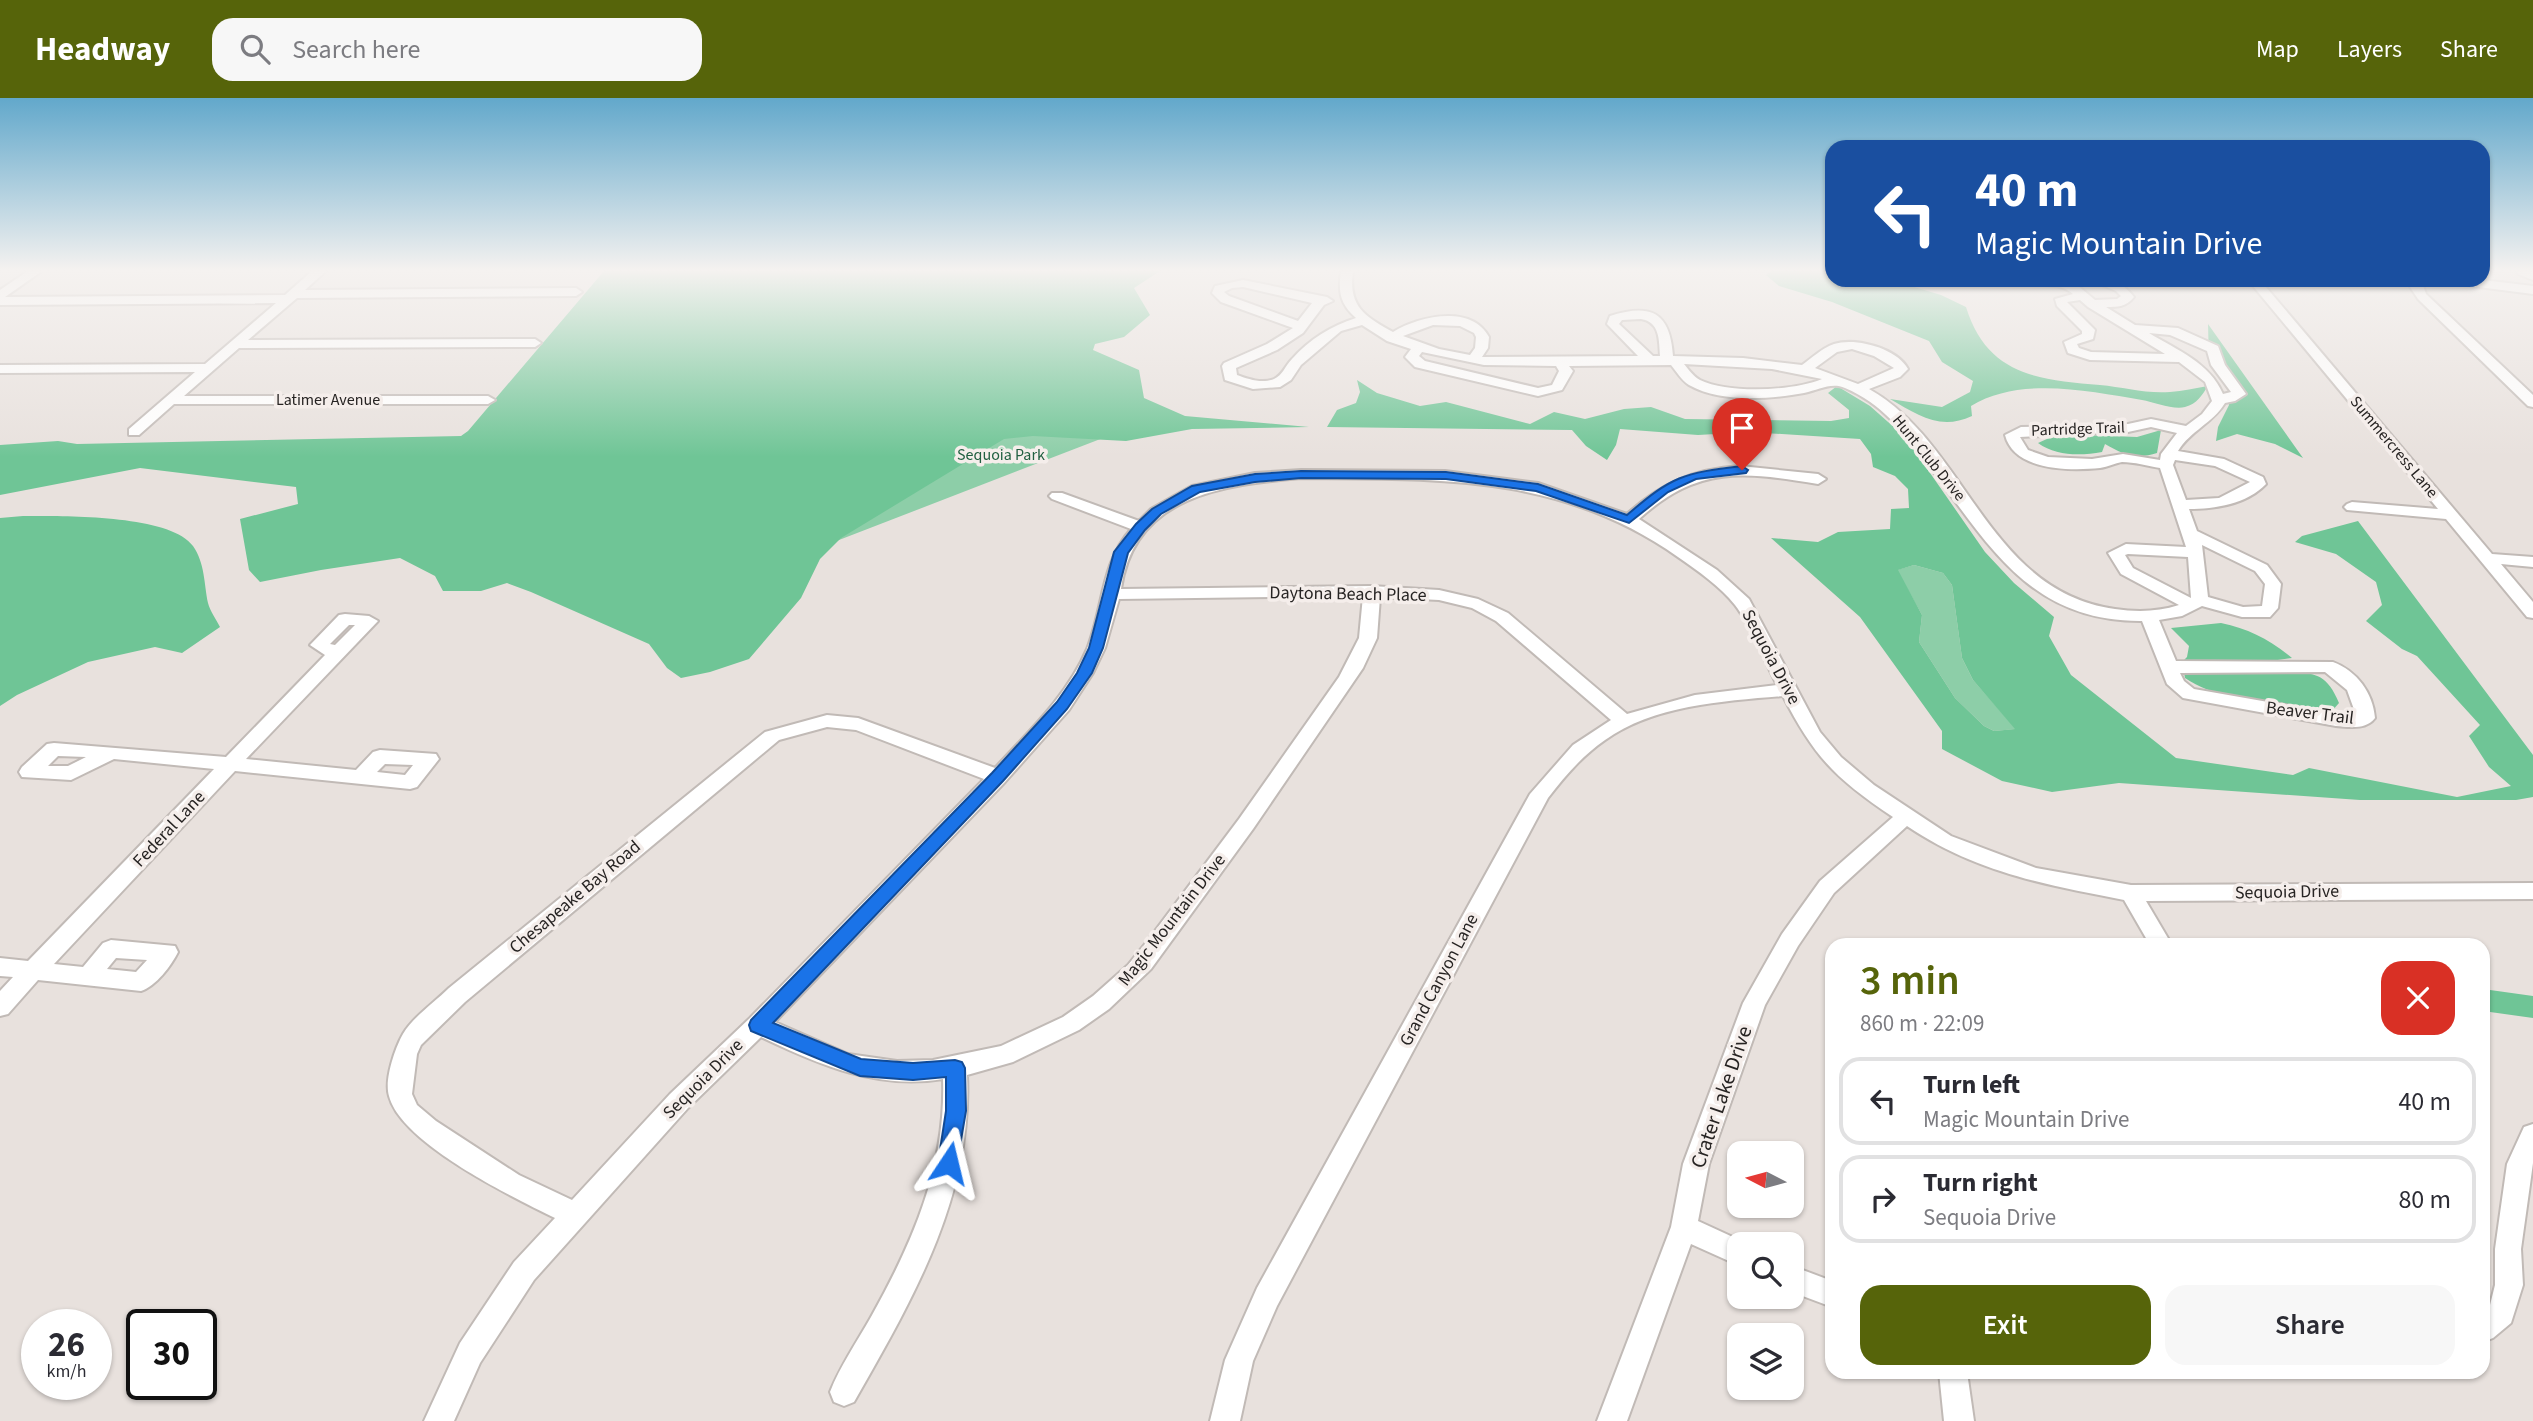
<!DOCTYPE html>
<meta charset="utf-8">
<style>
body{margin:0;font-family:"Source Sans 3",sans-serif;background:#f7f7f7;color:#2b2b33;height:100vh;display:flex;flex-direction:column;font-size:26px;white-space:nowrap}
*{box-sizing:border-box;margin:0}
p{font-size:23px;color:#7c7c81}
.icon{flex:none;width:38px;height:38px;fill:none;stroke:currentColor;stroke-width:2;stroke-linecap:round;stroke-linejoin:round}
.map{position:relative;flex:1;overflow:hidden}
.drawer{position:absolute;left:1825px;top:840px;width:665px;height:441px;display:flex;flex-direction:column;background:#fff;border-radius:21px;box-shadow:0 2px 5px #0004}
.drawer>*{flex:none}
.banner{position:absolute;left:1825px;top:42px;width:665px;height:147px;border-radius:21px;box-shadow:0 2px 5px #0004;background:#1a4fa0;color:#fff;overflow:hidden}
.needle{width:46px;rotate:276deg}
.controls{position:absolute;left:1727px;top:1043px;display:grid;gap:14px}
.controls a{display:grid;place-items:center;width:77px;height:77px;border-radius:14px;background:#fff;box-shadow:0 2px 5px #0004;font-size:35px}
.speed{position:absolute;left:21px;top:1211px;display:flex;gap:14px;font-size:35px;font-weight:700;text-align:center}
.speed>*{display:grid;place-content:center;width:91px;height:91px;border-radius:50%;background:#fff;box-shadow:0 2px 5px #0004;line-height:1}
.speed small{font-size:18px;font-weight:400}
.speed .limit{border:4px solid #111;border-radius:10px;background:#fff;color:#111}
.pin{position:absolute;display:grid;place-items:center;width:60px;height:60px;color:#fff;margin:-72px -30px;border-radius:50% 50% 50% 0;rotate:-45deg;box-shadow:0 0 7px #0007}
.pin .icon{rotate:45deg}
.me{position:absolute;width:77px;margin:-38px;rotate:10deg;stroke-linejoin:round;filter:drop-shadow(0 0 5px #0008)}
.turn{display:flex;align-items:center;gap:24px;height:147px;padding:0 35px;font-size:32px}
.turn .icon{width:91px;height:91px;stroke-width:2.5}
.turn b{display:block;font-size:49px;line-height:60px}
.round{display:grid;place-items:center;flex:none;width:74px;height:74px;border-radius:21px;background:#f7f7f7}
.overview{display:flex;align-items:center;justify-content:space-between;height:119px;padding:0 35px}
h1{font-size:42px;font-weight:600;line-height:52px;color:#56640a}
.button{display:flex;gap:14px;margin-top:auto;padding:14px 35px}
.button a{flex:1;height:80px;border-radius:21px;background:#56640a;color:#fff;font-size:28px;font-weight:600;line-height:80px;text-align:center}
.button a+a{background:#f7f7f7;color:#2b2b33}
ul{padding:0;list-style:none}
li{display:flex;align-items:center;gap:21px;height:88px;margin:0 14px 10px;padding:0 21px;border:4px solid #e1e1e2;border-radius:21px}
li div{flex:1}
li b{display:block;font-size:26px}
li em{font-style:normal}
header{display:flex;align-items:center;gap:42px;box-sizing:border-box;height:98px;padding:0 35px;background:#56640a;color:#fff}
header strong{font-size:33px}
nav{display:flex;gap:38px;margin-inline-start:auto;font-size:24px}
.search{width:490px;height:63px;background:#f7f7f7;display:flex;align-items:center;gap:18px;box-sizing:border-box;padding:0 24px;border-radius:21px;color:#7c7c81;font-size:26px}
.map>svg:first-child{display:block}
.green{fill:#8dcea8}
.forest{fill:#6fc596;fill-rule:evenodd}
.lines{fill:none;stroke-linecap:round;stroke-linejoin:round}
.minor-casing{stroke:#c1bab6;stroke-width:4}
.minor{fill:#fff;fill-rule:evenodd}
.route{fill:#1a73e8;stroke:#114b97;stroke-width:2}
.labels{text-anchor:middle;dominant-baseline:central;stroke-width:7;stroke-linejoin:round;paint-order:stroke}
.far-street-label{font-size:16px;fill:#272423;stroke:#f5eeeb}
.far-park-label{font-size:16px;fill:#216041;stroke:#f5eeeb}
.street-label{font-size:18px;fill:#272423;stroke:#f5eeeb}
.near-street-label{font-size:21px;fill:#272423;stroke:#f5eeeb}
</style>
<header>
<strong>Headway</strong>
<div class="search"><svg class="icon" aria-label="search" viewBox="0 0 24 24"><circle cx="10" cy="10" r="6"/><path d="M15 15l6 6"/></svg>Search here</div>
<nav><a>Map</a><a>Layers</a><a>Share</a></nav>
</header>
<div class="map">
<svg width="2533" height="1323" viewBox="0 0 2533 1323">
<rect width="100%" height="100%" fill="#e8e1dd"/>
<!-- green -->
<path class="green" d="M997 334 1103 340 795 459Z
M1914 467 1943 475 1952 487 1962 560 1973 582 2016 631 1994 633 1984 628 1955 600 1919 544 1922 517 1897 472Z"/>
<!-- forest -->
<path class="forest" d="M604 173H1160L1134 190 1150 217 1124 239 1095 246 1093 252 1139 272 1144 300 1185 318 1309 329 1192 331 1126 343 1033 338 1004 341 841 440 820 461 801 500 749 561 710 574 681 580 667 570 649 546 531 494 507 485 481 493H443L435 478 400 460 321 472 260 484 249 472 240 421 298 406 296 389 140 370 0 397V347L58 343 77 346 461 338 468 333Z
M1771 173H1832V182H1910L1911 188 1941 197 1966 209C1987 277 2038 282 2100 287 2123 289 2146 296 2170 294 2183 293 2195 290 2208 288 2202 297 2197 306 2185 309 2173 312 2154 304 2142 302 2089 293 2020 278 1971 308L1972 318C1940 333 1918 317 1890 301L1942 309 1970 294 1973 283 1942 264 1929 243 1832 204 1779 188 1766 177Z
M2208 226 2303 360 2275 346 2237 336 2216 343 2218 329 2229 307 2228 291 2209 262Z
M1357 282 1377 295 1420 308 1446 304 1530 326 1554 314 1585 321 1624 311 1651 309 1685 321 1831 323 1849 320V312L1828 295 1837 288 1870 308 1905 339 1985 454 2014 485 2054 519 2049 538 2071 577 2176 660 2293 677 2309 670 2457 699 2511 688 2489 669 2469 638 2480 627 2417 558 2402 551 2366 523 2382 507 2376 484 2336 456 2295 444 2302 438 2358 423 2533 657V699L2516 702H2360L2119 685 2052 694 2002 683 1942 651V633L1860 519 1771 440 1818 444 1838 434 1890 431 1891 411 1909 410 1908 391 1895 378 1873 369 1871 356 1860 341 1749 334 1698 337 1620 331 1616 347 1607 362 1586 348 1572 332 1327 329 1337 312 1356 305 1360 294ZM1914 467 1943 475 1952 487 1962 560 1973 582 2015 631 1994 633 1984 628 1955 600 1919 544 1922 517 1898 472Z
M2161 332 2157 355C2137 362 2122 356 2105 346L2102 354C2080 358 2056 358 2038 345L2058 336 2137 339Z
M23 418C61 418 170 416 193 448 205 465 204 486 208 505 210 513 216 521 220 529L182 555 155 549 88 564 17 597 0 608V420Z
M2221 525C2249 531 2269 541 2292 560L2264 564 2275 575C2309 576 2324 569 2339 605L2332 613C2287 607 2223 606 2185 580L2182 564 2187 559 2189 548 2171 530Z
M2483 891 2533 898V920L2483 913Z"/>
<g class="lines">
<!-- minor casing -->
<g class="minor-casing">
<path id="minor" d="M28 173H42L5 199 285 197 312 173H326L305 192 576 190 582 194 576 198 297 200 248 242 535 241 541 245 535 249 239 250 184 298H488L495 302 488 306H174L139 337H129V331L195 274 0 275V267L205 266 276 205 0 207V192Z
M1341 173H1353C1348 208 1364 218 1393 234 1419 218 1471 206 1489 239L1488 250 1482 259 1638 258 1607 226 1610 218C1651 205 1670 214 1673 258L1743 260 1802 267C1812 260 1822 250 1834 246 1855 239 1897 250 1908 271L1900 279 1869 291C1967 346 1987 493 2115 511 2136 514 2158 514 2179 507L2121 476 2108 455 2126 446 2186 449 2160 370C2148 368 2134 364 2122 364 2115 365 2108 369 2100 370 2070 373 2014 373 2005 337L2021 329 2128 326 2151 321 2186 328 2202 316 2212 303 2205 284 2179 264 2090 262 2068 255 2064 244 2082 236V233L2057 208 2055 201 2073 196C2057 182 2038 192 2024 182H2071L2095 202 2117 201 2121 198 2116 193 2090 182C2109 182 2122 183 2134 199 2126 209 2118 209 2106 209L2135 227 2178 230 2218 248 2225 267 2246 296 2235 303 2225 305C2213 325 2190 333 2178 353L2224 361 2263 379 2266 386C2247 406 2215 411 2189 411L2197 433 2267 467 2281 486 2278 510 2270 519H2242L2202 508 2182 518 2159 522 2176 563 2333 564C2357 573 2373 595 2375 620 2366 632 2350 629 2336 628L2183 600 2167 586 2142 523C2028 524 1987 444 1926 364 1902 332 1882 306 1845 290 1831 284 1819 292 1804 295 1771 301 1720 305 1689 287 1681 282 1677 274 1671 267L1569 268 1573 273 1562 292 1538 298 1415 269 1405 259 1411 251 1387 243 1362 227 1341 233 1301 267 1291 282 1280 289 1253 291 1225 282 1222 268 1224 265 1267 246 1293 230 1221 204 1212 195 1215 188 1243 182 1327 199 1333 203 1324 207 1303 235 1277 252 1236 270 1237 277C1248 281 1262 286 1274 281 1283 277 1285 268 1292 261 1310 241 1331 228 1356 220 1340 206 1338 194 1341 173ZM1243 189 1312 205 1298 223 1229 198 1224 194 1232 190ZM2080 202 2088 209 2165 256 2091 254 2079 250 2077 246 2093 241 2095 232 2067 204ZM1641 221C1660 224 1659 242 1660 258H1653L1619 226 1622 222ZM1433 227 1460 228 1474 235 1476 239 1475 250 1470 257 1439 251 1403 238ZM2149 235 2170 237 2207 253 2211 267 2231 294 2223 296C2210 265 2177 252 2149 235ZM1852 251 1874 258 1894 270 1858 286 1815 270 1837 254ZM1422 254 1484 267 1556 268 1559 273 1552 287 1538 290 1425 263 1419 258ZM1684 266 1772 271 1822 281C1793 293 1729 296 1700 282 1693 278 1689 272 1684 266ZM2151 329 2177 335 2161 356 2160 362 2123 356 2092 361 2048 359 2028 352 2020 339 2128 334ZM2175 362 2215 368 2250 384 2219 400 2186 402 2173 367ZM2202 447 2255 473 2265 486 2262 508 2243 509 2208 499ZM2128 456 2188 459 2191 500 2133 470 2125 457ZM2325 574 2347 592 2356 617 2336 616 2194 591 2184 583 2180 575Z
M2516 173 2533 174V182L2518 176Z
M2248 182H2260L2492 456 2533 459V469L2501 466 2533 504V520L2527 519 2446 421 2347 412 2344 409 2347 406 2352 404 2438 411Z
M2409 182H2421L2426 196 2533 297V309L2528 308 2418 201 2410 189Z
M2449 182H2483L2533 188V196L2455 186Z
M1740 368 1818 376 1826 381 1818 386C1743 374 1699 367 1639 421L1717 472 1749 501 1820 634 1841 659 1874 687 1951 738 2036 770 2131 787 2533 785V801L2146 803 2172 847H2150L2124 802C2046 787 1975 774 1907 728L1834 795 1798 848 1765 907 1709 1066 1698 1123 1748 1146H1740V1168L1691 1146 1627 1323H1597L1671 1129 1683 1066 1743 905 1782 836 1820 783 1893 719C1836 681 1814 659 1783 598 1724 603 1654 607 1605 642 1582 658 1565 678 1548 700L1277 1208 1253 1263 1240 1323H1210L1225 1262 1257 1190 1530 696 1573 647 1611 622 1496 523 1472 510 1439 502 1380 499 1377 540 1363 570 1253 731 1151 871 1109 911 1079 932 1013 964 967 977C973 1099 912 1202 854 1304L844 1308 834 1304 830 1294C840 1268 857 1244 871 1219 913 1144 946 1068 943 981 877 992 820 967 761 939L688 1010 534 1182 480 1265 454 1323H424L460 1245 514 1164 555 1120C512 1099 401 1045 389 998 384 982 395 950 403 936 413 919 435 904 449 890L765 634 827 617 858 620 995 670C1028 634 1067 598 1087 551 1103 511 1101 464 1131 431L1052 401 1049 398 1052 395H1062L1139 423 1151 411 1192 388 1255 375 1301 372 1445 373 1538 385 1627 416C1661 385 1694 371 1740 368ZM1301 380C1438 381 1561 376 1678 459 1698 473 1720 488 1735 507 1750 526 1765 564 1777 587L1695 597 1627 616 1508 515 1478 501 1439 492 1371 488 1121 491C1134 397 1224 387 1301 380ZM1363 498 1359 540 1339 579 1239 721 1149 841 1128 867 1093 898 1063 919 1001 948 933 962 897 963 848 956 775 924 1005 684 1069 612 1093 575 1105 550 1119 501ZM827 629 856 632 984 681 750 920 670 996 572 1102 519 1077 436 1023 417 1007 412 996 417 956 421 947 465 904 779 642Z
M345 516 369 518 378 523 246 661 356 672 373 654 380 652 436 656 439 661 417 689 410 691 235 673 54 866 83 869 103 845 111 842 175 848 178 854C171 868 156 888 141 893L38 882 8 916 0 918V893L13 879 0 878V860L28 863 214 671 114 661 71 682 22 679 19 674 22 669 47 646 54 645 226 659 325 557 310 547 339 517ZM349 527H355L335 547 330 546ZM58 658 86 659 68 668H48ZM385 666 413 667 405 677 377 674ZM116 860 147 862 136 874 107 871Z
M2533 1026V1065L2521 1151 2523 1187 2511 1225 2493 1240 2483 1244V1212L2490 1207 2495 1187V1151L2507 1066 2524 1029Z
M1792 1168 1832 1183V1209L1792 1194Z
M1939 1274H1967L1974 1323H1944Z"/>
</g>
<!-- minor -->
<use href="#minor" class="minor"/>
</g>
<!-- sky -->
<linearGradient id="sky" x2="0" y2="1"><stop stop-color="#62a8cb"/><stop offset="0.48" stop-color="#f5f2f0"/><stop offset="1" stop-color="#f5f2f0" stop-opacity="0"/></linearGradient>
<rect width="2533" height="359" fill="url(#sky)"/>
<!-- route -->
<path class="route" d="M1742 368 1748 372 1746 375 1696 381 1668 394 1629 425 1536 393 1446 381 1301 380 1255 384 1200 394 1161 416 1145 432 1128 455 1103 550 1092 575 1067 611 1003 683 773 925 861 961 913 965 955 962 962 964 965 970 966 1013 956 1071 949 1074 941 1071 938 1065 946 1013V979L913 982 860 978 751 933 749 927 751 922 992 675 1057 604 1077 575 1089 550 1114 454 1136 426 1152 411 1192 388 1255 376 1301 373 1446 374 1538 386 1627 417C1672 378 1683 375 1742 368Z"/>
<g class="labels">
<!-- far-street labels -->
<g class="far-street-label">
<text x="328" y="302">Latimer Avenue</text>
<text transform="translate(2078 331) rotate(-2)">Partridge Trail</text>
<text transform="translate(2394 349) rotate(50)">Summercress Lane</text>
<text transform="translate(1929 360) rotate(51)">Hunt Club Drive</text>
</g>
<!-- far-park labels -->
<g class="far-park-label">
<text x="1001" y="357">Sequoia Park</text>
</g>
<!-- street labels -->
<g class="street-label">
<text transform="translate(1348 496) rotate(1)">Daytona Beach Place</text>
<text transform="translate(1771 559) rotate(62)">Sequoia Drive</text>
<text transform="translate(2310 615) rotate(7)">Beaver Trail</text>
<text transform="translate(169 731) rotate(-47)">Federal Lane</text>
<text transform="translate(2287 794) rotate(-1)">Sequoia Drive</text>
<text transform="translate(575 799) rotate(-40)">Chesapeake Bay Road</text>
<text transform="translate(1172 822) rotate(-52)">Magic Mountain Drive</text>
<text transform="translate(1439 882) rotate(-62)">Grand Canyon Lane</text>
<text transform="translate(703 981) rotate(-45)">Sequoia Drive</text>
</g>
<!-- near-street labels -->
<g class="near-street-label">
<text transform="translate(1721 999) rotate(-71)">Crater Lake Drive</text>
</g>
</g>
</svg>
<div class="controls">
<a><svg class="needle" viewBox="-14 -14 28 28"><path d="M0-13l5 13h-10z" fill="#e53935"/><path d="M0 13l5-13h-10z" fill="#7c7c81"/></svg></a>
<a><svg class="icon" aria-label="search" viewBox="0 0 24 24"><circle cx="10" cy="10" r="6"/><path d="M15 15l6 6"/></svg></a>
<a><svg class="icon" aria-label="layers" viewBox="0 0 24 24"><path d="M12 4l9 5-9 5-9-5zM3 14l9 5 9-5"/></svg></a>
</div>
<div class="speed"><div>26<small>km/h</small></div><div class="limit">30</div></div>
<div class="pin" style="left:1742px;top:372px;background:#d93025"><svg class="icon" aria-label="arrive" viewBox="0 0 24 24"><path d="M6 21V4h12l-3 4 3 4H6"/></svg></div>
<svg class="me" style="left:949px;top:1065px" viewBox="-20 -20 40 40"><path d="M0-17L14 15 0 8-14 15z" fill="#1a73e8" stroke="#fff" stroke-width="4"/></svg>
<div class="banner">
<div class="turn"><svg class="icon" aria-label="left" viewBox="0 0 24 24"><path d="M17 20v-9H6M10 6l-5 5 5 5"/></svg><div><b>40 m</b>Magic Mountain Drive</div></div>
</div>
<section class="drawer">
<div class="overview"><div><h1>3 min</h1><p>860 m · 22:09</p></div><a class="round" style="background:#d93025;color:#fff"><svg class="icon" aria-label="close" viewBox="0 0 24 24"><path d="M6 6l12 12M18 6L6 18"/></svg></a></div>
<ul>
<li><svg class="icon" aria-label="left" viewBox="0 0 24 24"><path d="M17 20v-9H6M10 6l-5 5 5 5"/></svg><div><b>Turn left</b><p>Magic Mountain Drive</p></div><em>40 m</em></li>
<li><svg class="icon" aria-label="right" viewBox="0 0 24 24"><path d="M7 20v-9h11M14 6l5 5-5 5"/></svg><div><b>Turn right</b><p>Sequoia Drive</p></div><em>80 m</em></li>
</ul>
<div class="button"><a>Exit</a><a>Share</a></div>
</section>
</div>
